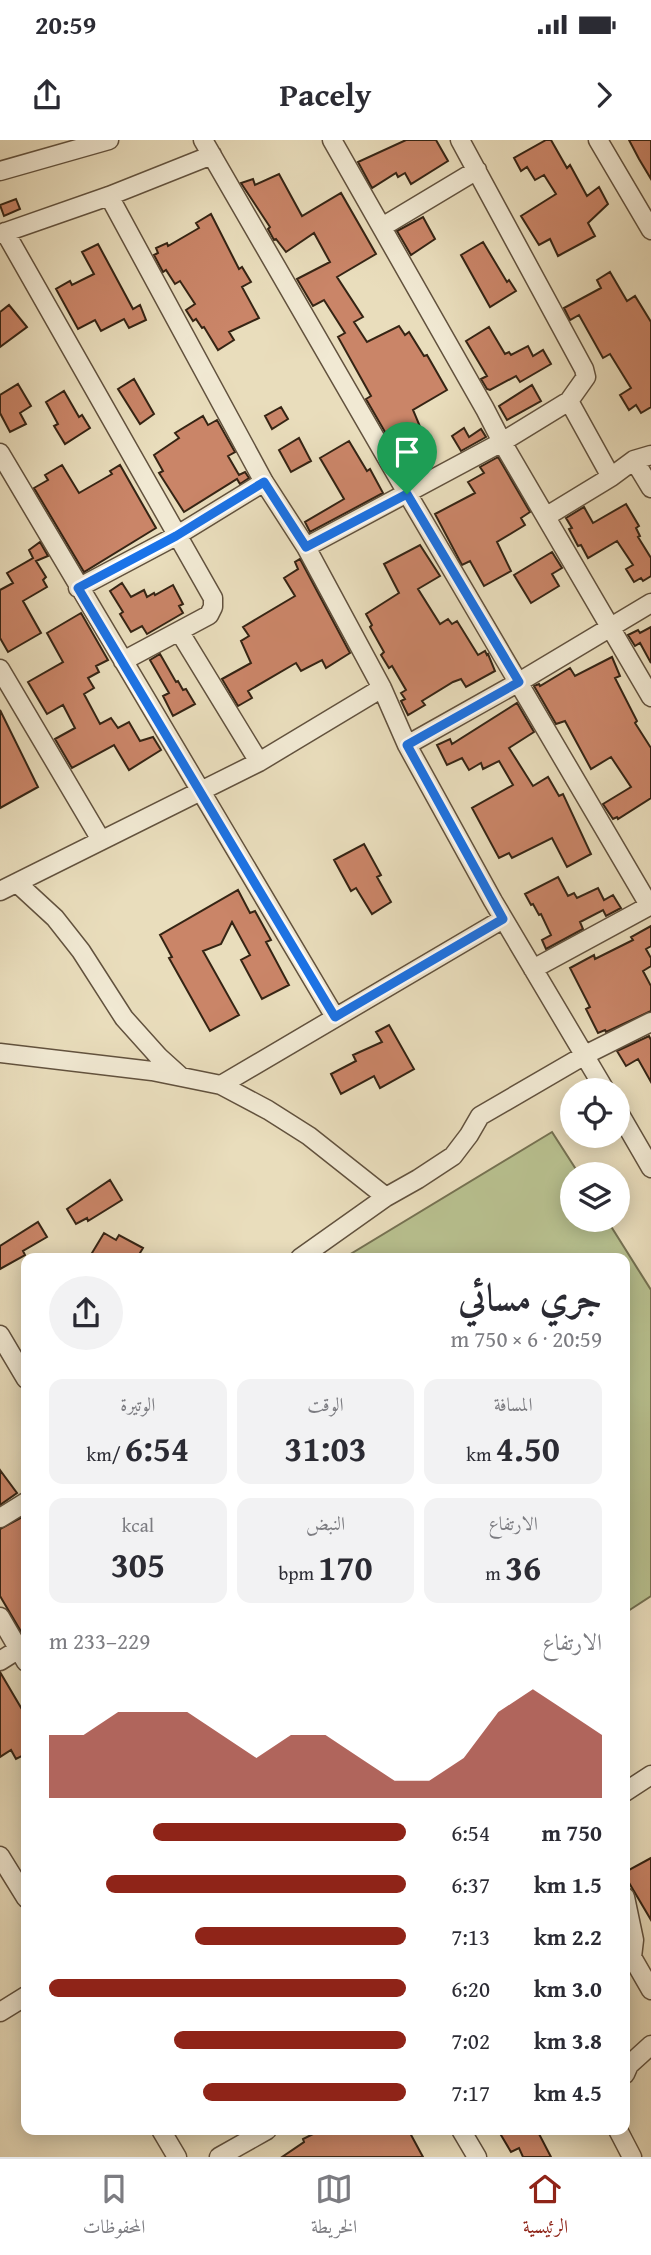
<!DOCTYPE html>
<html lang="ar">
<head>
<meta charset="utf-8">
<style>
	:root { --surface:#fff; --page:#f2f2f3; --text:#2b2b33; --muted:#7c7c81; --line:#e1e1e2; --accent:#8f2418 }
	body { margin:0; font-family:"Gentium Book Plus",Amiri,serif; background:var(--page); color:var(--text); direction:rtl; height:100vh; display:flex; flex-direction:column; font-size:26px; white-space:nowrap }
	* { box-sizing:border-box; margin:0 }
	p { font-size:23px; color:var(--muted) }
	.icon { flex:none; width:38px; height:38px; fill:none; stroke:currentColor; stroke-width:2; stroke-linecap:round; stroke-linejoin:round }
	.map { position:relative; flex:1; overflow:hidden; direction:ltr }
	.sheet { position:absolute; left:21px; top:1113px; width:609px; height:882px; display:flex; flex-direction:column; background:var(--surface); border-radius:14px; box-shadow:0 4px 18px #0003; direction:rtl }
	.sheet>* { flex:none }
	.fabs { position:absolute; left:560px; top:938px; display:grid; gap:14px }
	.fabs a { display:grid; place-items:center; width:70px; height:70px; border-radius:50%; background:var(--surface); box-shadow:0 4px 18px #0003; font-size:35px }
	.pin { position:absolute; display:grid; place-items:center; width:60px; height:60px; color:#fff; margin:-72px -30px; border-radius:50% 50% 50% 0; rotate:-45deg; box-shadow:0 0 7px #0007 }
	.pin .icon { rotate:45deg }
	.round { display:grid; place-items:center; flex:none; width:74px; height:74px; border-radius:37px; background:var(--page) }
	.headline { display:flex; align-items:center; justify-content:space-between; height:119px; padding:0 28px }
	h1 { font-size:38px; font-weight:700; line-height:52px }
	.figures { display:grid; grid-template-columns:repeat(3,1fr); gap:10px; height:119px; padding:7px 28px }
	.figures div { display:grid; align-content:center; border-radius:14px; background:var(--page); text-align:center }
	.figures b { font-size:35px; font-weight:700 }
	.figures small { font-size:19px; font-weight:400 }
	.figures p { font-size:19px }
	.chart { height:196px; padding:14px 28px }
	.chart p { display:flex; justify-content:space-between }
	.chart svg { width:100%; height:126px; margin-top:7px; fill:var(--accent); opacity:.7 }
	ul { padding:0 28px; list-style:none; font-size:23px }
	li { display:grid; grid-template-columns:112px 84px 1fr; align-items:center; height:52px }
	li i { height:18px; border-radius:9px; background:var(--accent) }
	.status { display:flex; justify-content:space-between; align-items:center; height:49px; padding:0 35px; background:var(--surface); direction:ltr }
	.status svg { height:19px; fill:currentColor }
	header { display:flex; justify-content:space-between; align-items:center; height:91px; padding:0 28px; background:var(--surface); font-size:32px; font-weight:700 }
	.tab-bar { display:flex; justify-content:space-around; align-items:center; height:98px; border-top:2px solid var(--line); background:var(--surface); font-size:19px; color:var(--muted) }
	.tab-bar a { display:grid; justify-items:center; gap:4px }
	.tab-bar .selected { color:var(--accent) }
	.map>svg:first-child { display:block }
</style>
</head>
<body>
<div class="status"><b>20:59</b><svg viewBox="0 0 49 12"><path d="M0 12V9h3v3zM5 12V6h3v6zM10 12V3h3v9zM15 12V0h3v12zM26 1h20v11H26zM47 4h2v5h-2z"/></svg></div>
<header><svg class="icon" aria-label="forward" viewBox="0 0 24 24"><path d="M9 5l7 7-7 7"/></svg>Pacely<svg class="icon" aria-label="share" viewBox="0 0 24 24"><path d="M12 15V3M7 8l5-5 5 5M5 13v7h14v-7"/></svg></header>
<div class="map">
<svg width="651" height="2017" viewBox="0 0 651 2017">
	<rect width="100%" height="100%" fill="#e9ddbc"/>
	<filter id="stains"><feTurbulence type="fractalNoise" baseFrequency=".00286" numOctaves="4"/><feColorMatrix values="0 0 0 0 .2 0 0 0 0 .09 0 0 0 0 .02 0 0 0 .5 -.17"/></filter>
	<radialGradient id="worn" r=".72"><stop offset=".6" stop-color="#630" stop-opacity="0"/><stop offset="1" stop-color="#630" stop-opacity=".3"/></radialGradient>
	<path fill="#b8c08f" stroke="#767252" stroke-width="2" d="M552,992L579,1034H572V1080H607L651,1150V1456L625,1473V1118H344Z"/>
	<path fill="#ca8568" stroke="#352414" stroke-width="2" d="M406,0H436L448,21L411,44L405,33L398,37L396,33L372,48L358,22Z
		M546,0H551L567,28L570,25L587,56L599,47L608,64L588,83L595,96L558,116L550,99L539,105L521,76L556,54L544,35L535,40L527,27L521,31L514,18Z
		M629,0H651V39L639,19Z
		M279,34L302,76L341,53L376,114L337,137L363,177L354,182L367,202L399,186L405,195L409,192L424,216L427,215L447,250L413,270L424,296L396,311L366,259L371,256L338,197L345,193L324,160L313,166L297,139L330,122L314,93L286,112L276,99L274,100L268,89L270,87L241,43L253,39L255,45Z
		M16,59L20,69L4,76L0,65Z
		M211,74L239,129L242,127L251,142L242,147L259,178L229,192L234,200L218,210L204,187L202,188L196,179L193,181L186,170L195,164L180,141L175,144L166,130L163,132L154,115L158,113L156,108L167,103L168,106L199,88L196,83Z
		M423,77L435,99L411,115L397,91Z
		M483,102L507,142L509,140L516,151L490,167L461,115Z
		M98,104L133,169L140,165L146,180L129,188L124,179L101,191L95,180L78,189L56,149L70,141L72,145L94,134L82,112Z
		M610,132L627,161L635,156L651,182V267L641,273L636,265L629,270L620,255L631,248L610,214L603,218L579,175L570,180L564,168L601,148L597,140Z
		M9,165L27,187L0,207V172Z
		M489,187L505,214L509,212L511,215L528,206L533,216L543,210L551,224L520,242L516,236L490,250L487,249L481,239L487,236L466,201Z
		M134,239L154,274L140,284L118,249Z
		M18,244L31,266L20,273L26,284L10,292L0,273V255Z
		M532,245L541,261L507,280L499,266Z
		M64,251L79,277L82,275L90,288L65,304L54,286L58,284L46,262Z
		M281,267L288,279L272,289L265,276Z
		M203,276L208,285L217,280L235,312L228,316L239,335L245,332L249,338L240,344L237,339L184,372L159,333L163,331L154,315L179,298L175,293Z
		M464,288L469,297L481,289L486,297L461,311L452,296Z
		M299,298L311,321L291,332L279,310Z
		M349,301L367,331L370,329L383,353L310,392L305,382L344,359L320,318Z
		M498,317L530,372L521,378L525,385L497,402L511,431L484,446L470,421L462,425L435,374L475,353L468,342L484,333L480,327Z
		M62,325L79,353L112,334L110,331L120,325L156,388L84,432L34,348L48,340L45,335Z
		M626,364L639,386L636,388L640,396L638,397L651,418V436L643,441L641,438L634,442L626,429L633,425L617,401L588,418L581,405L578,406L569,389L572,388L566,378L584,367L593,383Z
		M40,402L48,416L36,421L46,437L43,440L47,447L23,461L41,493L8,512L0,498V450L13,443L7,433L33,418L29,410Z
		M420,405L440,436L418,449L440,484L448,479L452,484L457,481L478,515L485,511L487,515L488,514L495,531L466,547L461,539L453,542L422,561L425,565L408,575L401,561L405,559L401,553L406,550L392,526L389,528L381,515L384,512L370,487L372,485L366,474L399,453L384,424Z
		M552,412L562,428L552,434L559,446L531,463L514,435Z
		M300,419L350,513L326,528L322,520L301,531L296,523L248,551L252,558L238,566L222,539L251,523L241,501L249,496L243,487L295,456L284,438L298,429L295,422Z
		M122,443L131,457L144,450L147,457L154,453L155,455L173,445L183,464L179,466L183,473L147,494L142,486L131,492L120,474L123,472L110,451Z
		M81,473L108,520L96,526L99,532L88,538L94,548L84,554L100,584L111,578L118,588L129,582L140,601L153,597L161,610L129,630L114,605L72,628L55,599L75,588L63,565L47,574L28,542L63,522L47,493Z
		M651,487V523L640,503L635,506L628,495L638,490L640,493Z
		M160,514L176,542L178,541L183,550L186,549L195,564L173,576L163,556L169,553L150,520Z
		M612,517L620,536L615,538L637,581L635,583L651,608V658L618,679L617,677L613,679L603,664L631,647L611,617L591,629L565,581L556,584L534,546L539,544L540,546L570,528L575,536Z
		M517,563L534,592L509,608L533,646L548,637L559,656L563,654L591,714L567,727L552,698L512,718L509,713L499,718L472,668L513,645L499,621L483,629L481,623L469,630L462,618L447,625L437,605L450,599L452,604Z
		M0,570L38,647L0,668Z
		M364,704L381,735L377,737L391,762L372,774L356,748L351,751L334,720Z
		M558,737L568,756L574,753L577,758L598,748L604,760L613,755L621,768L606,776L603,770L580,782L583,789L546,809L542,800L551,795L541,774L539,775L533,764L531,765L525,754Z
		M238,750L250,773L255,771L271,800L266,802L289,845L262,859L241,820L250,815L232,782L221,804L203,811L239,875L210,891L169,818L172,817L160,795Z
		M651,786V806L646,809L651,818V826L643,831L651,846V871L606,892L605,890L598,893L586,869L590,867L570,828L594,815L595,819L633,800L631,797Z
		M389,885L414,929L380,948L374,936L341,954L331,934L356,921L353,915L382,902L376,892Z
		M649,896L651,900V942L638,919L626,926L617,911Z
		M110,1040L122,1060L88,1081L87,1078L76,1084L67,1069Z
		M38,1082L47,1097L23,1111L25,1115L0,1129V1106Z
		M104,1093L116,1100L119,1095L143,1108L137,1118H89Z
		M0,1330L17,1353L0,1365Z
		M26,1375V1500L0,1456V1389Z
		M0,1532L23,1571L26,1569V1614L16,1619L11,1610L0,1617Z
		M651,1718V1780L625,1736V1732Z
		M321,1990H405L410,1993L423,2017H282L304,2002L303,1999Z
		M498,1990H537L551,2017H523L519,2008L511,2012Z"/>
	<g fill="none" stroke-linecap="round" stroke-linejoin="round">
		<g stroke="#62523e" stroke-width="21">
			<path id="minor" d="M203,0L407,353L649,765
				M332,0L485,269L502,302L651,557
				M598,0L651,90
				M0,31L109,0
				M109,56L264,342L306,407L382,548L407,605L493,761L605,950
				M382,87L477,30
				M5,92L213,458V467L209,475L123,521
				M0,94L109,56L212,15
				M569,261L611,337
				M0,313L335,877
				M634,320L651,348
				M547,376L611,337L634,320L651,315
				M306,407L502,302L569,261L586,237L584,229L460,0
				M78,448L176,396L264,342
				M179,491L259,622
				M0,529L101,700
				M407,605L519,542L651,463
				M17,743L55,778L81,811L124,878L159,917L180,936
				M0,751L259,622L382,548
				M533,829L651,765
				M0,913L152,931L221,945L268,970L309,996L386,1057
				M221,945L503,779
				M618,971L651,1028
				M300,1118L386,1057L418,1039L453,1016L469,995L480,976L585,915L651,882
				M0,1195L26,1239
				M0,1378L26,1362
				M0,1477L26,1522
				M0,1521L19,1509
				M625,1652L651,1635
				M0,1716L26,1758
				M625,1757L634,1800L632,1817L651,1850
				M0,1872L26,1856
				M625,1934L629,1925L651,1905
				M161,1990L177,2017
				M461,1990L477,2017
				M618,1990L632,2017
				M219,2017L267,1990"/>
		</g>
		<use href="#minor" stroke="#f1e9d3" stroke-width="18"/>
	</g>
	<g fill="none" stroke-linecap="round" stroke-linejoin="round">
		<g stroke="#fff" stroke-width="14">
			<path id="route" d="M264,342L306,407L407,354L519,542L407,605L503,779L335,877L78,448L176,396Z"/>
		</g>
		<use href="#route" stroke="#1a73e8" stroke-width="9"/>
	</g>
	<rect width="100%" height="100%" filter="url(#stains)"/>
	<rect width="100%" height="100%" fill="url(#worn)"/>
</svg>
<div class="fabs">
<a><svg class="icon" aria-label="locate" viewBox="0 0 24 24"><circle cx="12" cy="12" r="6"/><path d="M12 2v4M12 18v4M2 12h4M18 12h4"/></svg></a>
<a><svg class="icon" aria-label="layers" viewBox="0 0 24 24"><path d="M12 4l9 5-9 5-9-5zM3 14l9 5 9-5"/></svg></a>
</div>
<div class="pin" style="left:407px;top:354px;background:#1e9e55"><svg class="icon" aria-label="arrive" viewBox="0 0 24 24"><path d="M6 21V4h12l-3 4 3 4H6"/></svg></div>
<section class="sheet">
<div class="headline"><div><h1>جري مسائي</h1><p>20:59 · 6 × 750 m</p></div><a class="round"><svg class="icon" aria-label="share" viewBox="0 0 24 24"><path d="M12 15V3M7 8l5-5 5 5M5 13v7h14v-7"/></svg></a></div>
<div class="figures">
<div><p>المسافة</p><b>4.50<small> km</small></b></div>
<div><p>الوقت</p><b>31:03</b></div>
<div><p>الوتيرة</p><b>6:54<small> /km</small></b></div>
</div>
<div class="figures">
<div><p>الارتفاع</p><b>36<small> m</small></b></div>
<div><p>النبض</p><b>170<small> bpm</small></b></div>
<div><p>kcal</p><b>305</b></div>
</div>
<div class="chart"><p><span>الارتفاع</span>229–233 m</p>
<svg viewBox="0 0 160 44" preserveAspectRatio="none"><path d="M0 44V22L10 22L20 14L30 14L40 14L50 22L60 30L70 22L80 22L90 30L100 38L110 38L120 30L130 14L140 6L150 14L160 22V44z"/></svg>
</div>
<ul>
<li><b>750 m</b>6:54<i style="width:71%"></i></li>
<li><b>1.5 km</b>6:37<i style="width:84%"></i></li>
<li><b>2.2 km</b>7:13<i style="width:59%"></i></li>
<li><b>3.0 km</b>6:20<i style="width:100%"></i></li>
<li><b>3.8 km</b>7:02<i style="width:65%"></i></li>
<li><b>4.5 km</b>7:17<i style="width:57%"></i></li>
</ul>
</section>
</div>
<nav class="tab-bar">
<a class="selected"><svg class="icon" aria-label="home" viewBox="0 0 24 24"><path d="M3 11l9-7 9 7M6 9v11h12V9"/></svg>الرئيسية</a>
<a><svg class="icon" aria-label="map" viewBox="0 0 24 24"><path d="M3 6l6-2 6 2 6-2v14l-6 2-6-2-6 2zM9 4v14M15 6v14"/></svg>الخريطة</a>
<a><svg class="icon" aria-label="saved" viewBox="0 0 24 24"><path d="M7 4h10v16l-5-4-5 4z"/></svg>المحفوظات</a>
</nav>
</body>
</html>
